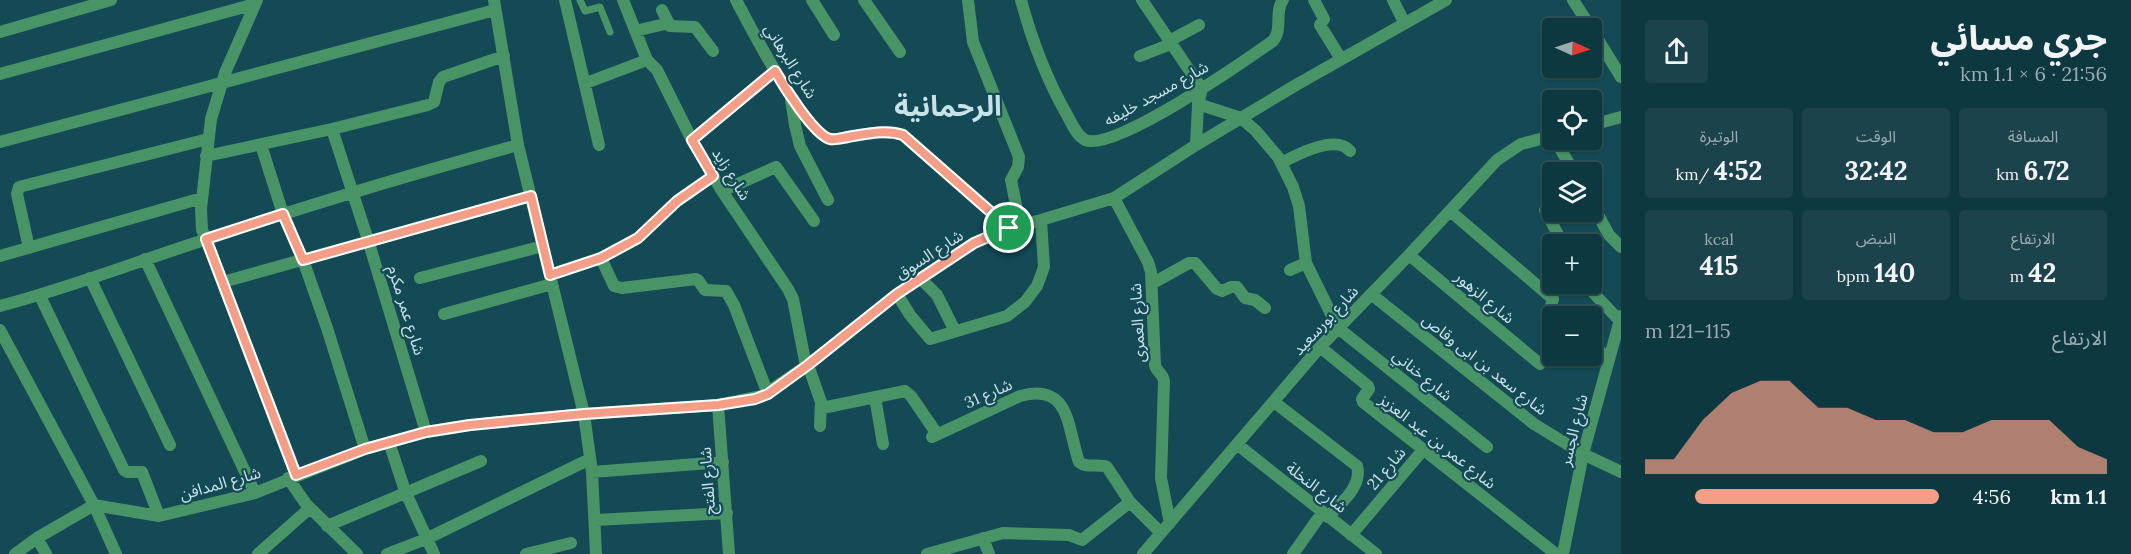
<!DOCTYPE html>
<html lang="ar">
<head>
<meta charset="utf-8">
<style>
	:root { --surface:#0e3840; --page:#1c434b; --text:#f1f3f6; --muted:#9bacb1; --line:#2e5259; --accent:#f49e88 }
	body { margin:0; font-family:Lora,"Noto Sans Arabic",serif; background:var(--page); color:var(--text); direction:rtl; height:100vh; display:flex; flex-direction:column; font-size:22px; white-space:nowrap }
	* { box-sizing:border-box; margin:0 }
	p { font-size:20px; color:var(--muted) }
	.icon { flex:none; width:33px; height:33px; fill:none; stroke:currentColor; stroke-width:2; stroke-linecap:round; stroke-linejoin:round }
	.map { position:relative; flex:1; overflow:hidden; direction:ltr }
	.drawer { display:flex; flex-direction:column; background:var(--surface); width:510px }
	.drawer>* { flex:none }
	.needle { width:39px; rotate:93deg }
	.tools { position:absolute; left:1542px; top:18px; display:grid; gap:12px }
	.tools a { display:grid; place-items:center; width:60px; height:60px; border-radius:6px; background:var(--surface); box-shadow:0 2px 4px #0004,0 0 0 2px var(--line); font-size:30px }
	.pin { position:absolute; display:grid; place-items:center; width:51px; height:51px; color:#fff; margin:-26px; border:3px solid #fff; border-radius:50%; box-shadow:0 2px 6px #0007 }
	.round { display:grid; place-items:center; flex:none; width:63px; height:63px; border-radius:6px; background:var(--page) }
	.overview { display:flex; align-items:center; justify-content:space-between; height:102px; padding:0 24px }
	h1 { font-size:33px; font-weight:800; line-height:45px }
	.stats { display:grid; grid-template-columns:repeat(3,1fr); gap:9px; height:102px; padding:6px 24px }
	.stats div { display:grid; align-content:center; border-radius:6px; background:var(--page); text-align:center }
	.stats b { font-size:26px; font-weight:800 }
	.stats small { font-size:16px; font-weight:400 }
	.stats p { font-size:16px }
	.chart { height:168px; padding:12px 24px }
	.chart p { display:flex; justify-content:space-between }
	.chart svg { width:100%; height:108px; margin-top:6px; fill:var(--accent); opacity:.7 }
	ul { padding:0 24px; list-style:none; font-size:20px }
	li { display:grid; grid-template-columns:96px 72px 1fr; align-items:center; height:45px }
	li i { height:15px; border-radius:8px; background:var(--accent) }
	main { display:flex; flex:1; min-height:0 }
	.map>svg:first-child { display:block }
</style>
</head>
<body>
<main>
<section class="drawer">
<div class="overview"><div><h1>جري مسائي</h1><p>21:56 · 6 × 1.1 km</p></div><a class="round"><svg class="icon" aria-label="share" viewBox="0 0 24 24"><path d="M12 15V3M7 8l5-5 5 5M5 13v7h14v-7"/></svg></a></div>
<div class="stats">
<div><p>المسافة</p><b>6.72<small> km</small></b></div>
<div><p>الوقت</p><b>32:42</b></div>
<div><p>الوتيرة</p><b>4:52<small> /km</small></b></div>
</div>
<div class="stats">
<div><p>الارتفاع</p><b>42<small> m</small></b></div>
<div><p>النبض</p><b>140<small> bpm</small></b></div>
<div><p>kcal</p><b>415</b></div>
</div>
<div class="chart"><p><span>الارتفاع</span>115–121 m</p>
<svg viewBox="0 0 160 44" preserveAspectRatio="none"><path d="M0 44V38L10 38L20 22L30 11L40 6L50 6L60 17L70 17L80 22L90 22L100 27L110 27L120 22L130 22L140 22L150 33L160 38V44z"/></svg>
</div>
<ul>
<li><b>1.1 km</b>4:56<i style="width:83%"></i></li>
</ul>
</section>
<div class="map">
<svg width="1621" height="554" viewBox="0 0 1621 554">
	<rect width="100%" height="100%" fill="#134a55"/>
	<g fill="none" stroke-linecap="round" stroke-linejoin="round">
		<path stroke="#499467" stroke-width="7" d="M580,0L585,11L600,7L610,32"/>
		<path stroke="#499467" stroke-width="12" d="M257,0L225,73L211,119L201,209L202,230L206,239L296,475
			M494,0L518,145L584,414L592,472L596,554
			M565,0L599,145
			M623,0L647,60L657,70L692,140L722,191L788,289L793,299L806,366
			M736,0C749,25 806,134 830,139C836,140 843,138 849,137C865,134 886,129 903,135L1009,228
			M812,0L834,35
			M864,0L900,52
			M968,0L973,42L1019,157L1018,167L1011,180L1020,225
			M1021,0C1032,41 1046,78 1067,115C1072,124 1076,135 1085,140C1113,153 1246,60 1273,41C1283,29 1274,12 1283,0
			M1142,0L1202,89L1198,104L1196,145
			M1314,0L1324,19L1320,25L1341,59
			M1393,0L1404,22
			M662,10L670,26L695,27L713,51
			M635,31L669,23
			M0,32L111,0
			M1169,41L1199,25
			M1140,56L1171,44
			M0,74L255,4
			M586,83L647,60
			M791,100L795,125L800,146L828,200
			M1198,104L1241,118L1256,131L1278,157L1293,187L1299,206L1306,263L1338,328L1487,447
			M1592,125L1621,117
			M332,129L368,240L426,432
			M692,140L775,71
			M1555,140L1574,172
			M0,142L495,10
			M261,145L283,214L303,260L327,328L365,449
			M206,156L332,129L428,105L434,102L439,82L443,77L504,56
			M1281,163C1296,155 1336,134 1350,151
			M722,191L776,167L814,221
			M1114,198L1148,262L1151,272L1155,365C1156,372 1163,373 1164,381L1161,478L1170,523
			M1592,204L1609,235L1621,247
			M1545,210L1563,244
			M1450,211L1553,299L1549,312L1554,316
			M29,248L17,194L19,187L208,139
			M1409,255L1540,364
			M0,256L202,198
			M601,258L614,286L622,288L696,279L698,280L705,290L726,291L734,305L768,394
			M145,259L255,493
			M1290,270L1306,263
			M550,275L601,258L638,238L677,201L713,176
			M90,278L170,445
			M420,278L543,246
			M921,279L937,295L955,331
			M223,282L531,196
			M1153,283L1189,263H1195L1217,289L1222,291L1231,287H1237L1245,298L1255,300L1265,308
			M1585,284L1619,320
			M897,294L910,315L930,339L1007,316L1025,302L1037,286L1044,267L1041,220
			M1371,294L1534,424L1583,454L1621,472
			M40,296L124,470L127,472H142L159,516
			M0,306C69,288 136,262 204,240C308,205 412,174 518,145
			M444,314L552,284
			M0,330L94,505L116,554
			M1592,345L1609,359
			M1320,347L1368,386L1369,389L1362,399L1363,402L1556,554
			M808,365L821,402L820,426
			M875,397L883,444
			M1274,402L1357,466C1363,486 1340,504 1328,517
			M718,405L729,554
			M822,408L905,391L911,396L937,434
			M932,437L1020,396C1071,382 1067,428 1079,462C1087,469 1098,463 1107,467L1130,502L1161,533
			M389,442L405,491L434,554
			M1238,445L1376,554
			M592,472L723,462
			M288,478L306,504L357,554
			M596,520L727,513
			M327,526L481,461
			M1351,535L1423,450
			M37,538L46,554
			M983,538L989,554
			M15,554L37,538L94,505L159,516L255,493L365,449L426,432L470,425L584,414L718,405L762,396L808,365L897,294L974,243L1009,228L1041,220L1114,198L1196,145L1296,85L1446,0
			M258,554L310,508
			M387,554L426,539L590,459
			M526,554L571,543
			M927,554L1003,533L1069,535L1082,540L1130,502
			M1143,554L1320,347L1409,255L1497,160L1521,144L1552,136
			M1293,554L1322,513"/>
		<path stroke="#499467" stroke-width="12" d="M1573,0L1591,28
			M1592,30L1621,77
			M1563,554L1583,454L1621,316"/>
	</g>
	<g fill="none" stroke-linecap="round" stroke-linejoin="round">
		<g stroke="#fff" stroke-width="12">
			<path id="route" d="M775,71C783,85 814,135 830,139C835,140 842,138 848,137C865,134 886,129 903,135L1009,228L974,243L897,294L808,365L768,394L755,399L718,405L584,414L470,425L426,432L365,449L296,475L206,239L283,214L303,260L531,196L550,275L601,258L638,238L677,201L713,176L692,140Z"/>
		</g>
		<use href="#route" stroke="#f49e88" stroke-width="8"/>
	</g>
	<g text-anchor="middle" stroke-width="4.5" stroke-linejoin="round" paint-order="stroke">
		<g font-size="16" fill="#c8e2e9" stroke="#134a55">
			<text transform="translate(791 61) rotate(58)" y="6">شارع البرهاني</text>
			<text transform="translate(1156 93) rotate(-29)" y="6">شارع مسجد خليفه</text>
			<text transform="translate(732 174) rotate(58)" y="6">شارع زايد</text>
			<text transform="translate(929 254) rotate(-33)" y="6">شارع السوق</text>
			<text transform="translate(1485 297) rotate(40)" y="6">شارع الزهور</text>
			<text transform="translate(407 310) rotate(73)" y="6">شارع عمر مكرم</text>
			<text transform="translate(1325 320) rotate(-47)" y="6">شارع بورسعيد</text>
			<text transform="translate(1137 323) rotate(-93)" y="6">شارع العمرى</text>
			<text transform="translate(1485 364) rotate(38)" y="6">شارع سعد بن ابى وقاص</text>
			<text transform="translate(1423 375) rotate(39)" y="6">شارع خناني</text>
			<text transform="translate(988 393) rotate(-24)" y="6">شارع 31</text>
			<text transform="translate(1573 430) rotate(-76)" y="6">شارع الجسر</text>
			<text transform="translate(1438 441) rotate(38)" y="6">شارع عمر بن عبد العزيز</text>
			<text transform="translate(1386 468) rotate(-50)" y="6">شارع 21</text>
			<text transform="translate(707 481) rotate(-94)" y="6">شارع الفتح</text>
			<text transform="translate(220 483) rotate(-16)" y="6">شارع المدافن</text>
			<text transform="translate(1317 487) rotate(38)" y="6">شارع النخلة</text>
		</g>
		<g font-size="28" font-weight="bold" fill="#c8e2e9" stroke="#134a55">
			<text x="948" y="116">الرحمانية</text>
		</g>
	</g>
</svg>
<div class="tools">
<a><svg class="needle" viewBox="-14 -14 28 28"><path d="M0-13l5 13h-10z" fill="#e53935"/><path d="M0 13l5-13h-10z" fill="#9bacb1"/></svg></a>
<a><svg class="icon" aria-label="locate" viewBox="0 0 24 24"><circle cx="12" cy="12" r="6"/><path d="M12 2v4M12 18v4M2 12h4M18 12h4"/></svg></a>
<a><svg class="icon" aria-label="layers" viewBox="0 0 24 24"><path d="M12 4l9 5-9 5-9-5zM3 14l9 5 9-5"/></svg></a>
<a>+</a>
<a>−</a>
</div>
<div class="pin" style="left:1009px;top:228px;background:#1e9e55"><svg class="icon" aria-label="arrive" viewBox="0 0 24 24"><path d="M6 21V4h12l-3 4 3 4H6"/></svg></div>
</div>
</main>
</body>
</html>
